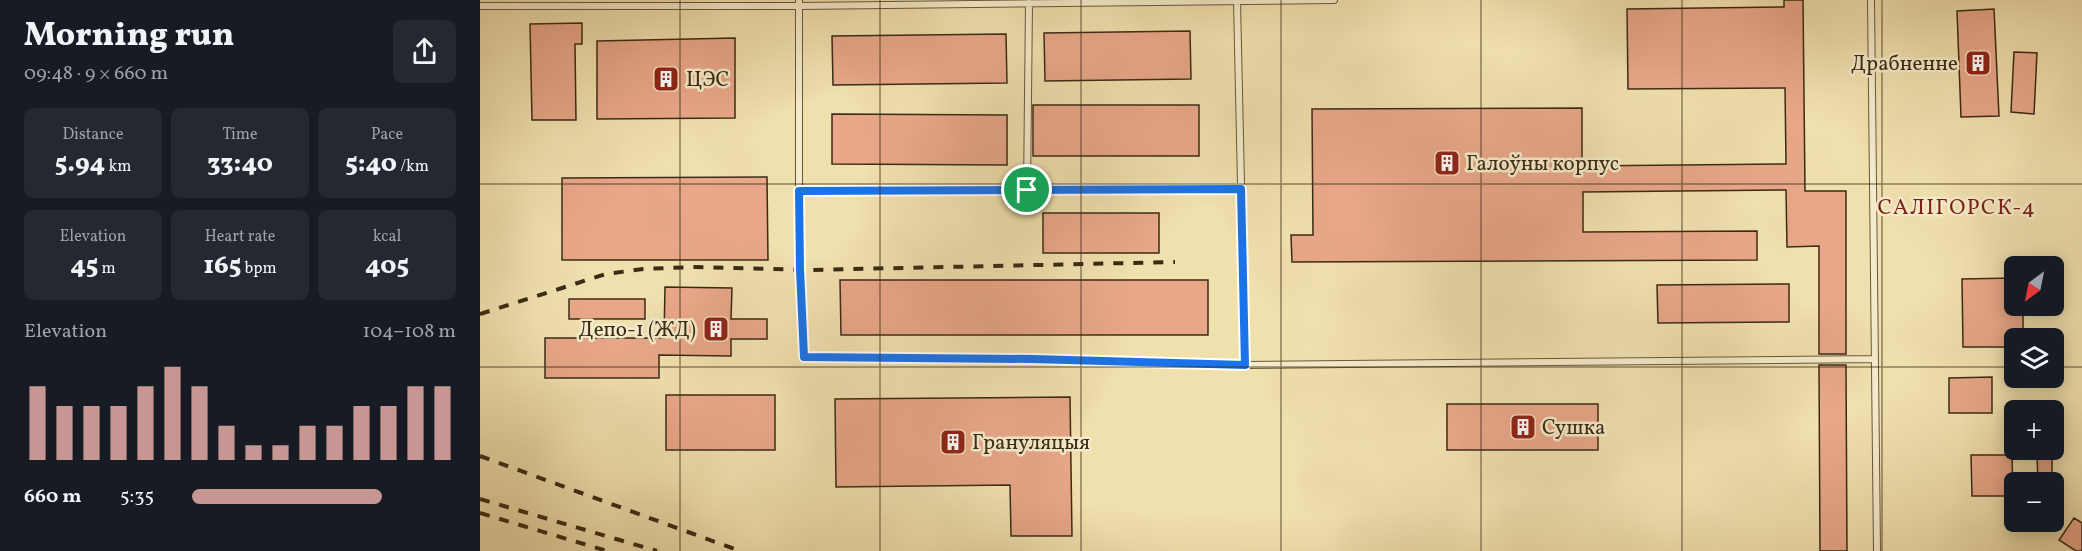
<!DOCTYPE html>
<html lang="en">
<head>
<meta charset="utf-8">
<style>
	:root { --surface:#171b24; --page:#242831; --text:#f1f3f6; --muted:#9ea1a6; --accent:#c59692 }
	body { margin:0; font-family:Vollkorn,serif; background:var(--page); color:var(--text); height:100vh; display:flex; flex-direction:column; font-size:22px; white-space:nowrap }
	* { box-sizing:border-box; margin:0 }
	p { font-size:20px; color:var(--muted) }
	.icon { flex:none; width:33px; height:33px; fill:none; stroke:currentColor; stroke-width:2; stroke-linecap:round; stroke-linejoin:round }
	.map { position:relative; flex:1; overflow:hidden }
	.drawer { display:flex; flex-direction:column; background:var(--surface); width:480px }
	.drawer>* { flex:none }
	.needle { width:39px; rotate:212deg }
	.tools { position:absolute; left:1524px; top:256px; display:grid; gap:12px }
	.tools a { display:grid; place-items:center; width:60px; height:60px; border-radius:9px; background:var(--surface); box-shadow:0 3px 15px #0003; font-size:30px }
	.pin { position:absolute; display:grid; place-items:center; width:51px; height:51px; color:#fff; margin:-26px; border:3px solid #fff; border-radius:50%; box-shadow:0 2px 6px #0007 }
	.round { display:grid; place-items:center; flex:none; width:63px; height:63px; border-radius:9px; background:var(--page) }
	.head { display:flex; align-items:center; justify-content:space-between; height:102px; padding:0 24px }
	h1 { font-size:33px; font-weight:800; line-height:45px }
	.metrics { display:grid; grid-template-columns:repeat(3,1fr); gap:9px; height:102px; padding:6px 24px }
	.metrics div { display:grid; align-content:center; border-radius:9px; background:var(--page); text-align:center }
	.metrics b { font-size:26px; font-weight:800 }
	.metrics small { font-size:16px; font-weight:400 }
	.metrics p { font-size:16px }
	.chart { height:168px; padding:12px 24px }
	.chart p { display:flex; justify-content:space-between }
	.chart svg { width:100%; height:108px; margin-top:6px; stroke:var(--accent); stroke-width:6 }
	ul { padding:0 24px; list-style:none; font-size:20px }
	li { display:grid; grid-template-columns:96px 72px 1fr; align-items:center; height:45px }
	li i { height:15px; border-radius:8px; background:var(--accent) }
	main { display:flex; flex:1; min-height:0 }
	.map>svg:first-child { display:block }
</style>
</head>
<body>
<main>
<section class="drawer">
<div class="head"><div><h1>Morning run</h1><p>09:48 · 9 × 660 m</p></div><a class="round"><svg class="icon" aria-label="share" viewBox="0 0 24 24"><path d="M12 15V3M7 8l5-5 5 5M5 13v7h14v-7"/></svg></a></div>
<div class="metrics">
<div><p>Distance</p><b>5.94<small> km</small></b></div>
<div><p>Time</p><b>33:40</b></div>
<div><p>Pace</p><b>5:40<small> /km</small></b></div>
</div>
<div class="metrics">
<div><p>Elevation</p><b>45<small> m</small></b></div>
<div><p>Heart rate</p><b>165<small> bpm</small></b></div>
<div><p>kcal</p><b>405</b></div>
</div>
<div class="chart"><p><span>Elevation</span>104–108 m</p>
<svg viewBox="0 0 160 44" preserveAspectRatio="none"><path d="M5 44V14M15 44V22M25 44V22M35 44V22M45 44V14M55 44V6M65 44V14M75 44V30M85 44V38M95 44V38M105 44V30M115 44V30M125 44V22M135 44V22M145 44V14M155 44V14"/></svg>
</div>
<ul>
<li><b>660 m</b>5:35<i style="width:72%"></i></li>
</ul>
</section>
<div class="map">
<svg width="1602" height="551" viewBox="0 0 1602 551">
	<rect width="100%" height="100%" fill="#f0e0ae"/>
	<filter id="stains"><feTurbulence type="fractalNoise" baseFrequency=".00333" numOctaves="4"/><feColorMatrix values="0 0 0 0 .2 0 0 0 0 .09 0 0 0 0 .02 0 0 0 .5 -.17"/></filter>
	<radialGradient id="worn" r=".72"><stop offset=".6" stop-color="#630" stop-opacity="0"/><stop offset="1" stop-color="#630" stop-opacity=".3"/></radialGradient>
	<path fill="#e8a789" stroke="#3a2b15" stroke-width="1.5" d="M1304,0H1323L1325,191H1366V354H1339V246L1307,247L1306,190L1103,192V232L1277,231V260L812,262L811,235H833L832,109L1102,108V166L1306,164L1305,88L1148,89L1147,9L1304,7Z
		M1514,9L1519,116L1481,117L1477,11Z
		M102,23V44H95L96,120H52L50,24Z
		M710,31L711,79L565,81L564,33Z
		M526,34L527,83L353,85L352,36Z
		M255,38V118L117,119V41Z
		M1534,52L1557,53L1554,114L1531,112Z
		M553,105H719V156H553Z
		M352,114L527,115V165L352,164Z
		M287,177L288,260H82V178Z
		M563,213H679V253H563Z
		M1534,278V306H1543V339H1534V347H1483L1482,279Z
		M360,280H728V335H361Z
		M1309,284V322L1178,323L1177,285Z
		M185,287L252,288L251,319H287V339H251V356L179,355V378H65V338H184Z
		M89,299H165V319H89Z
		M1339,365H1366L1367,551H1340Z
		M1512,377V413H1469V378Z
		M186,395H295V450H186Z
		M590,397L592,536H531L530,485L356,487L355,399Z
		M967,404H1118V450H967Z
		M1491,455H1532L1533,496H1492Z
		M1557,455H1572V483H1558Z
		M1594,518L1602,523V551H1596L1579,540Z"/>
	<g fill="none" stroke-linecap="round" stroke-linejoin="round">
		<g stroke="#68583b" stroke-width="8">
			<path id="service" d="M757,0V1L765,365L552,359L324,357L319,269V6L854,0
				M1391,0L1397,551
				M0,6H319V0
				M547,190L549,3
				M319,191L761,189
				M765,365L1395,359"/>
		</g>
		<use href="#service" stroke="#f5ebca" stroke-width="6"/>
		<path stroke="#3a2b15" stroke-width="4" stroke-dasharray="10 10" stroke-linecap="butt" d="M0,314L126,274L163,269L215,267L329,270L695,262
			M0,456L260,551
			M0,499L177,551
			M0,513L127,551"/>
	</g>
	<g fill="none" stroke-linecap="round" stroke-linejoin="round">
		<g stroke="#fff" stroke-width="12">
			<path id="route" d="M761,189L765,365L552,359L324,357L320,269L319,191Z"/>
		</g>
		<use href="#route" stroke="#1a73e8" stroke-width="8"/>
	</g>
	<path fill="none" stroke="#3a2b15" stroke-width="1.5" stroke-opacity="0.55" d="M200,0V551M400,0V551M601,0V551M801,0V551M1001,0V551M1202,0V551M1402,0V551M0,184H1602M0,367H1534M1574,367H1602"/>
	<defs>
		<g id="building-square" transform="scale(1.35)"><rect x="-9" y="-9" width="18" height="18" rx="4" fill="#8f2418" stroke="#f5ebca"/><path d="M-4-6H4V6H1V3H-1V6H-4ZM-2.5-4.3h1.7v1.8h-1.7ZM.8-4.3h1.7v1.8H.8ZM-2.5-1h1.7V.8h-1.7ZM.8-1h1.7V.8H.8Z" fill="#fff"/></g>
	</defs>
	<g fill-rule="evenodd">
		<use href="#building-square" x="1498" y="63"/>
		<use href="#building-square" x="186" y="79"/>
		<use href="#building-square" x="967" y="163"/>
		<use href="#building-square" x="236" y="329"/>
		<use href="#building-square" x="1043" y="427"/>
		<use href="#building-square" x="473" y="442"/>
	</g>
	<g text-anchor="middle" stroke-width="5" stroke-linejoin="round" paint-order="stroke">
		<g font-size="21" fill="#3a2b15" stroke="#f5ebca" text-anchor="start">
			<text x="1478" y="70" text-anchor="end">Драбненне</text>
			<text x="206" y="86">ЦЭС</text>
			<text x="986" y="170">Галоўны корпус</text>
			<text x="216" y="336" text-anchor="end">Депо-1 (ЖД)</text>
			<text x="1062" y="434">Сушка</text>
			<text x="492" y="449">Грануляцыя</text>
		</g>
		<g font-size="22" letter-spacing="1.5" fill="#7a1f14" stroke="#f5ebca">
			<text x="1477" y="214">САЛІГОРСК-4</text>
		</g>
	</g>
	<rect width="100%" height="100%" filter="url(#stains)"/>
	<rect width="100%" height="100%" fill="url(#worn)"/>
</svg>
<div class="tools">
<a><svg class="needle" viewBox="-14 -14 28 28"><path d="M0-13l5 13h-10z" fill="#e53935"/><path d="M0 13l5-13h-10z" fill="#9ea1a6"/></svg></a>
<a><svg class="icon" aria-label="layers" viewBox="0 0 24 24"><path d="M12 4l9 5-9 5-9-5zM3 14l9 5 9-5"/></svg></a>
<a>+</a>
<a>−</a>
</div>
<div class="pin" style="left:547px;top:190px;background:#1e9e55"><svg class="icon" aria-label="arrive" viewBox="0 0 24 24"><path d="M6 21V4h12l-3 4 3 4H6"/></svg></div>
</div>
</main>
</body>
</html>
